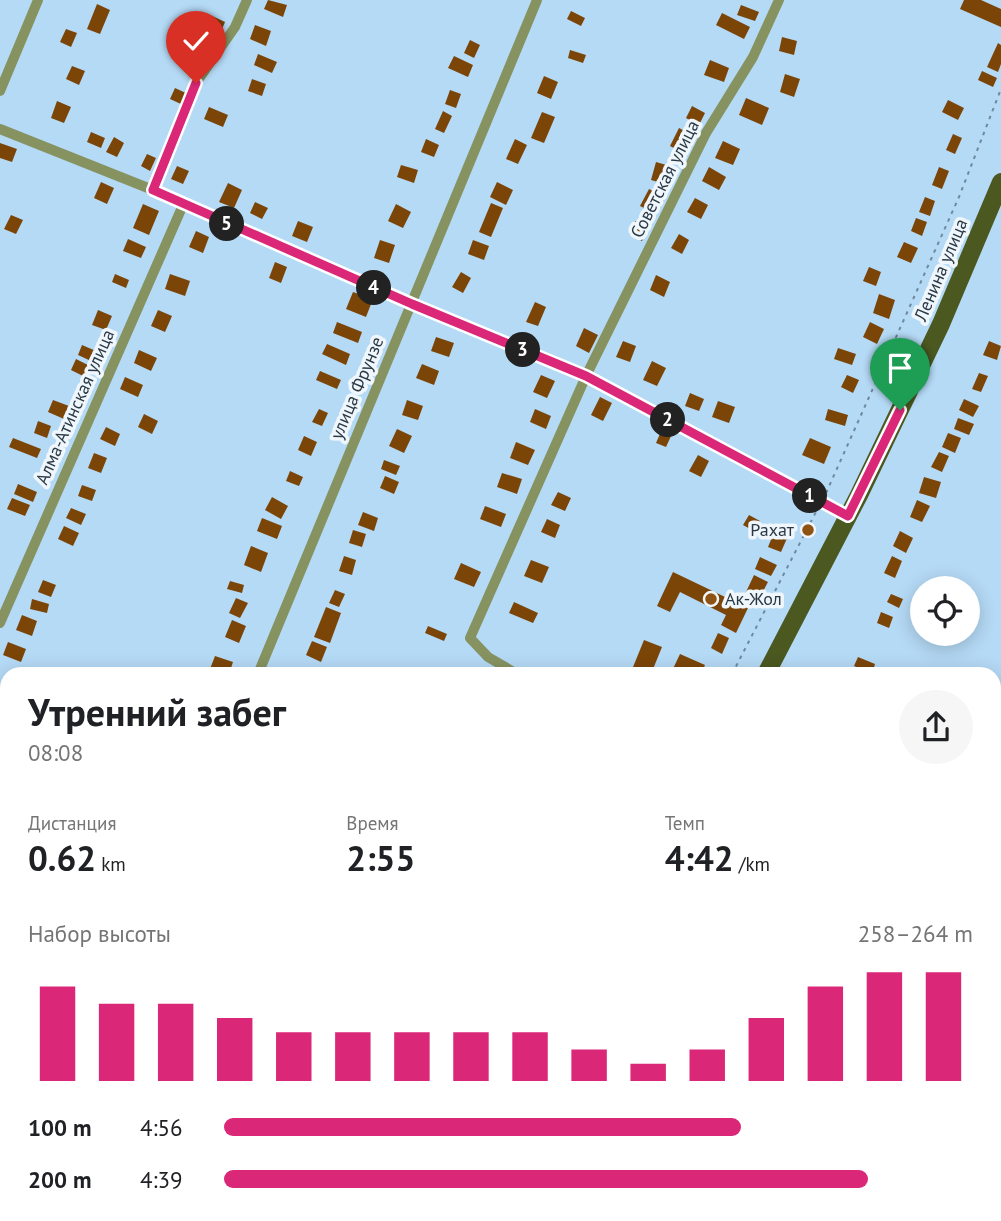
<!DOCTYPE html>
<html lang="ru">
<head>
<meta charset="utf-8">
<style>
	:root { --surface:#fff; --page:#f6f6f6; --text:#202124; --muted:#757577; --accent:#db2777 }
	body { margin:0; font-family:"PT Sans",sans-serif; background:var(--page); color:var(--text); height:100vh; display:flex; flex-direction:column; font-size:26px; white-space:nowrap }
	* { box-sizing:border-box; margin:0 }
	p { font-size:23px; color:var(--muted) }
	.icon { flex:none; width:38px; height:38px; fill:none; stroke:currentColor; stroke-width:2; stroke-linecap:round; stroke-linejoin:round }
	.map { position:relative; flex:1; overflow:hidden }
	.drawer { position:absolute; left:0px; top:667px; width:1001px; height:555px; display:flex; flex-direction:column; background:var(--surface); border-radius:21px 21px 0 0; box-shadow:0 4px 18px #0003 }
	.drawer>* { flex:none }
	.fabs { position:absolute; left:910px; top:576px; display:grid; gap:14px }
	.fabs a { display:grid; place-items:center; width:70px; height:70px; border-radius:50%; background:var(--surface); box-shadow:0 4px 18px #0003; font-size:35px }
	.pin { position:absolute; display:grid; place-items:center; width:60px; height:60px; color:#fff; margin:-72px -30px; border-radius:50% 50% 50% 0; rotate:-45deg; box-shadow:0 0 7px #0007 }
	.pin .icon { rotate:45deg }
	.km { position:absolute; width:35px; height:35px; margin:-18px; border-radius:50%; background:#222; color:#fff; font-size:19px; line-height:35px; text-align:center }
	.round { display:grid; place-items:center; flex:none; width:74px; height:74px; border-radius:37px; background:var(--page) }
	.head { display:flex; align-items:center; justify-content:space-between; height:119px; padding:0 28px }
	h1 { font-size:38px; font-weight:700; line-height:52px }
	.figures { display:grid; grid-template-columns:repeat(3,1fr); gap:10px; height:119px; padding:7px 28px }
	.figures div { display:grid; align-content:center }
	.figures b { font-size:35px; font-weight:700 }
	.figures small { font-size:19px; font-weight:400 }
	.figures p { font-size:19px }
	.chart { height:196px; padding:14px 28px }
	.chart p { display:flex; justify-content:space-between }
	.chart svg { width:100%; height:126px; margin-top:7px; stroke:var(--accent); stroke-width:6 }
	ul { padding:0 28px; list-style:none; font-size:23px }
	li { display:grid; grid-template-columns:112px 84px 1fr; align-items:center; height:52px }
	li i { height:18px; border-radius:9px; background:var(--accent) }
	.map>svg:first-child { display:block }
</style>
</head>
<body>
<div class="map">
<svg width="1001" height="1221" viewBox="0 0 1001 1221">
	<rect width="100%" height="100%" fill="#b5daf6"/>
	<path fill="#7c4508" d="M268,0L287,5L283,17L264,9Z
		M964,0H981L1001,9V27L960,9Z
		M97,4L110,10L100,34L87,29Z
		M741,5L759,12L755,21L737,15Z
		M571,11L585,18L581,26L567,19Z
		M722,13L750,27L744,39L716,25Z
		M208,14L225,22L219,36L201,28Z
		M255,25L271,31L266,46L250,39Z
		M66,29L77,33L71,47L60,42Z
		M782,37L797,41L794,55L779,51Z
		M470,40L480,45L474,58L464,53Z
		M199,41L212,46L207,58L193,53Z
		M998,43L1001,45V64L998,72L987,67Z
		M570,50L586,55L583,63L568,58Z
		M258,54L277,62L272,73L254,65Z
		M454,56L473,65L468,77L448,68Z
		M710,60L729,68L724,82L704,75Z
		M72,66L85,71L79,85L66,79Z
		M982,71L997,78L993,87L978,80Z
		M785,74L800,79L794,97L780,92Z
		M544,76L558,82L551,99L537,93Z
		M252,79L266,84L262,96L248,91Z
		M175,88L188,94L183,105L170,99Z
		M450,90L461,94L456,108L445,104Z
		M746,98L769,108L762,125L739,115Z
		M948,100L964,108L958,120L942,112Z
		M57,101L71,107L64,123L51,118Z
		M692,106L705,113L699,125L686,118Z
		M209,107L228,115L223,127L204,119Z
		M443,111L452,116L444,133L435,129Z
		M542,112L555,117L544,143L531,138Z
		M679,128L693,135L684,153L670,146Z
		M91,132L105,138L101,148L87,142Z
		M953,134L962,138L955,154L946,150Z
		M114,137L124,143L117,157L106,152Z
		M426,139L439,145L434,157L421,152Z
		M515,139L527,145L518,164L506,159Z
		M723,141L740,149L733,165L715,158Z
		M0,143L17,149L12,162L0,158Z
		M147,154L156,158L150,171L141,166Z
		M656,162L670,166L665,184L651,180Z
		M401,165L418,170L414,183L397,177Z
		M177,166L189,171L183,184L171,179Z
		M709,167L726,177L719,190L702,181Z
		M939,167L949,171L942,189L932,185Z
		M101,182L114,188L107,204L94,198Z
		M497,182L513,190L506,205L490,197Z
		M228,183L242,190L234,208L219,202Z
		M649,189L665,197L657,214L640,206Z
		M925,197L935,201L930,216L919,212Z
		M695,198L708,205L701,219L687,212Z
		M255,202L268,208L262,219L250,213Z
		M491,203L503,208L491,237L479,232Z
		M143,204L159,211L149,235L133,228Z
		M396,204L411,212L403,228L388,221Z
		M11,215L23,220L16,234L4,229Z
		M916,218L927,222L922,236L911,231Z
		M298,221L313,227L307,242L292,236Z
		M635,221L649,227L642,241L629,234Z
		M196,231L209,237L203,253L189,247Z
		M679,234L689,240L682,254L671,248Z
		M128,239L146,247L141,258L123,251Z
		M380,240L395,245L389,263L374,258Z
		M473,240L489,246L484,260L468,254Z
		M904,242L918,248L911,263L897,257Z
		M275,262L287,267L281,283L269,278Z
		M869,267L881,272L876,286L863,281Z
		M461,272L471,278L463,293L452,287Z
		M115,274L129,280L126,288L112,282Z
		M170,274L190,281L185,296L165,289Z
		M656,275L670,282L664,297L650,290Z
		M353,292L373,299L366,317L346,309Z
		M879,294L895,300L889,319L873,313Z
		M535,302L546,307L538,326L526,322Z
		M98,310L112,316L106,330L92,325Z
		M158,310L172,316L165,332L151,326Z
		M337,322L362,332L358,343L333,333Z
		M870,322L884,329L877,344L863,337Z
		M584,328L598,335L589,353L576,346Z
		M436,337L454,343L449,357L431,351Z
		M623,341L636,346L630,362L616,357Z
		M989,341L1001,346L997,360L983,355Z
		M327,344L350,354L346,365L322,354Z
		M82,345L96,351L91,361L78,355Z
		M838,348L856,354L852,365L834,359Z
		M139,350L157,358L151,371L134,363Z
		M76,359L90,366L85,377L71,370Z
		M652,361L666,368L657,386L643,380Z
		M422,364L439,371L434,385L416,378Z
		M320,371L341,380L337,389L316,380Z
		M979,373L988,376L981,392L972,389Z
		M541,375L555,381L547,398L533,392Z
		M847,375L859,380L853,393L841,387Z
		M125,377L143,385L138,397L120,389Z
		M690,393L704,399L699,411L685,406Z
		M600,397L612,403L603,421L591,415Z
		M964,399L979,406L973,417L959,410Z
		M53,400L69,406L64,419L48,412Z
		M407,400L423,406L418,420L402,415Z
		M718,401L735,407L729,423L712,417Z
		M319,409L328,413L322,426L312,422Z
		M535,409L551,416L546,429L530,422Z
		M828,409L848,415L845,426L825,420Z
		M144,414L158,421L152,434L138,427Z
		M958,418L974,424L969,435L954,429Z
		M38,421L51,426L47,438L34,433Z
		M106,427L120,434L115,446L100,439Z
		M397,429L412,436L404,453L389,446Z
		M662,429L672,434L666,447L656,443Z
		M948,433L961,438L955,453L942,447Z
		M304,436L317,442L311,456L298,450Z
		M13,438L41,449L37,458L9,447Z
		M810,438L831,447L824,464L802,455Z
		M516,442L535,450L528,465L510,458Z
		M939,452L949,456L942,472L931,467Z
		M94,453L107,458L101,473L88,468Z
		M698,455L709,461L701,477L689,471Z
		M384,460L400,466L396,475L381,469Z
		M290,471L303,477L299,486L286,481Z
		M502,473L522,479L517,494L497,487Z
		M385,476L399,482L394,494L380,488Z
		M924,477L941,482L936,498L919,493Z
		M18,484L37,492L33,502L14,494Z
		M82,485L96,490L92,501L78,496Z
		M558,492L571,498L565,511L551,505Z
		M272,497L288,506L281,519L265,510Z
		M12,498L30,505L25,516L7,509Z
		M917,500L930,506L922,522L910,517Z
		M485,506L506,514L501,527L480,519Z
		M71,508L86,514L81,525L66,518Z
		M363,512L378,518L374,531L358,525Z
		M749,515L760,521L754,531L743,525Z
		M262,518L282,526L277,539L257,531Z
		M547,519L560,525L555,538L541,532Z
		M64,526L79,533L73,546L58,539Z
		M353,530L366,534L362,547L349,543Z
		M775,530L788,536L781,552L768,547Z
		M900,531L913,538L906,553L893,546Z
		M251,546L268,553L261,572L244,565Z
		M344,556L356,560L352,575L339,571Z
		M892,556L902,561L895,578L884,573Z
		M760,557L777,565L771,576L755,569Z
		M531,560L549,567L542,583L524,576Z
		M461,563L481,572L474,587L454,579Z
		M673,572L748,608L736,633L721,625L726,615L680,592L670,612L657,606Z
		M754,575L768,582L759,599L746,592Z
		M43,580L56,585L51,597L38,592Z
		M230,581L244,585L242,593L227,589Z
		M335,590L345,594L339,607L329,603Z
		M891,594L903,599L899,608L887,602Z
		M236,598L248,603L240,618L229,613Z
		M32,599L49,604L47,613L30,609Z
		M514,602L538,613L533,623L509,613Z
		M326,607L341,613L330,643L314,637Z
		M881,612L893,617L889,628L877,623Z
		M22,615L37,621L32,636L16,630Z
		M232,620L246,626L239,643L225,637Z
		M428,626L447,634L444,641L425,633Z
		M718,633L729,638L722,654L711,648Z
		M644,640L662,647L651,674H634L631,672Z
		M312,641L327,647L321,662L306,655Z
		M8,642L26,649L21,662L3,655Z
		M680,654L705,665L701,674L671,673Z
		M215,656L233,662L229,674L210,669Z
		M858,657L875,664L872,674L854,666Z
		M994,705L1001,709L998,742L994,740Z
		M171,1214H195V1221H171Z
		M554,1214H574L571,1221H551Z"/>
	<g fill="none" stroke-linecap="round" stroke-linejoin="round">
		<path stroke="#708a9d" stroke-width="2" stroke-dasharray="3.5 5" stroke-linecap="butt" d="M826,493L959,197L1001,89
			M732,674L817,510
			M396,1221L400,1214"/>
		<path stroke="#869361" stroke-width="5" d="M449,1214L450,1221
			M516,1221L519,1214"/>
		<path stroke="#869361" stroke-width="10" d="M0,91L38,0
			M0,129L153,190L412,304L586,376L848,516
			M153,190L196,83L235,27L247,0
			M0,623L183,205
			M258,674L537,0
			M517,674L488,657L470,638L586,376L706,133L753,57L779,0
			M0,925L7,928
			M994,961L1001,947
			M994,1096L1001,1102
			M28,1221L31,1214
			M832,1221L837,1214"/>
		<path stroke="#4b5820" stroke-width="18" d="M766,674L859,495L941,324L1001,182
			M429,1221L433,1214"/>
	</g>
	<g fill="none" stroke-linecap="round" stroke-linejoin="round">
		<g stroke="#fff" stroke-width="14">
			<path id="route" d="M196,83L153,190L412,304L586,376L848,516L900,410"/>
		</g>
		<use href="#route" stroke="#db2777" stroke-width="9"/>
	</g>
	<g fill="#8e5212" stroke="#eff6fc" stroke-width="2.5">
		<circle cx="808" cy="530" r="7"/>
		<circle cx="711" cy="599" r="7"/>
	</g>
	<g text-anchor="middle" stroke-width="7" stroke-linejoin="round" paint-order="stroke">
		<g font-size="18" fill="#2a3944" stroke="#eff6fc">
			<text transform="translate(665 179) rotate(-63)" y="6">Советская улица</text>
			<text transform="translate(941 270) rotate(-67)" y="6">Ленина улица</text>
			<text transform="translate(357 388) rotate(-67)" y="6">улица Фрунзе</text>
			<text transform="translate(75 407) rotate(-66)" y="6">Алма-Атинская улица</text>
		</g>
		<g font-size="18" fill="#2a3944" stroke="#eff6fc" text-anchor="end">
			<text x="794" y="536">Рахат</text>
			<text x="725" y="605" text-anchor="start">Ак-Жол</text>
		</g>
	</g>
</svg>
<div class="fabs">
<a><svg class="icon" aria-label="locate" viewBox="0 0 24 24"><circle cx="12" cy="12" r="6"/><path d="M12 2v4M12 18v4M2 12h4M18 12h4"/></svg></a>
</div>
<div class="pin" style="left:900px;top:410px;background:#1e9e55"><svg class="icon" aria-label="arrive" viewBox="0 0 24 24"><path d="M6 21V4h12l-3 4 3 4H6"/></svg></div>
<div class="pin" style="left:196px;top:83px;background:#d93025"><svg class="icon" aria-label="check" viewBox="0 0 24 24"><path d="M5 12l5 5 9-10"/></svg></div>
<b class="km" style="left:810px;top:496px">1</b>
<b class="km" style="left:668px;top:420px">2</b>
<b class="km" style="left:523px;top:350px">3</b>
<b class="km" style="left:374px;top:288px">4</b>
<b class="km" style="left:227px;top:224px">5</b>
<section class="drawer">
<div class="head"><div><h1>Утренний забег</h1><p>08:08</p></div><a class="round"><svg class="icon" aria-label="share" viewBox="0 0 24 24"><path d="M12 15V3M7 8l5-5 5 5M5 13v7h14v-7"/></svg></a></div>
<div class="figures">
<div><p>Дистанция</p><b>0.62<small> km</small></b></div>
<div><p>Время</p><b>2:55</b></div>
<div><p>Темп</p><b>4:42<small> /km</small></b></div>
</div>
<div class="chart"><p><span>Набор высоты</span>258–264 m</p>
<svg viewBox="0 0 160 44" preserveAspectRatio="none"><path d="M5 44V11M15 44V17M25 44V17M35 44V22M45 44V27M55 44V27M65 44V27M75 44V27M85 44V27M95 44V33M105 44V38M115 44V33M125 44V22M135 44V11M145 44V6M155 44V6"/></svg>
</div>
<ul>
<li><b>100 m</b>4:56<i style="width:69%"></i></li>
<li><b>200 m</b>4:39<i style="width:86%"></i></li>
</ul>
</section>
</div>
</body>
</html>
